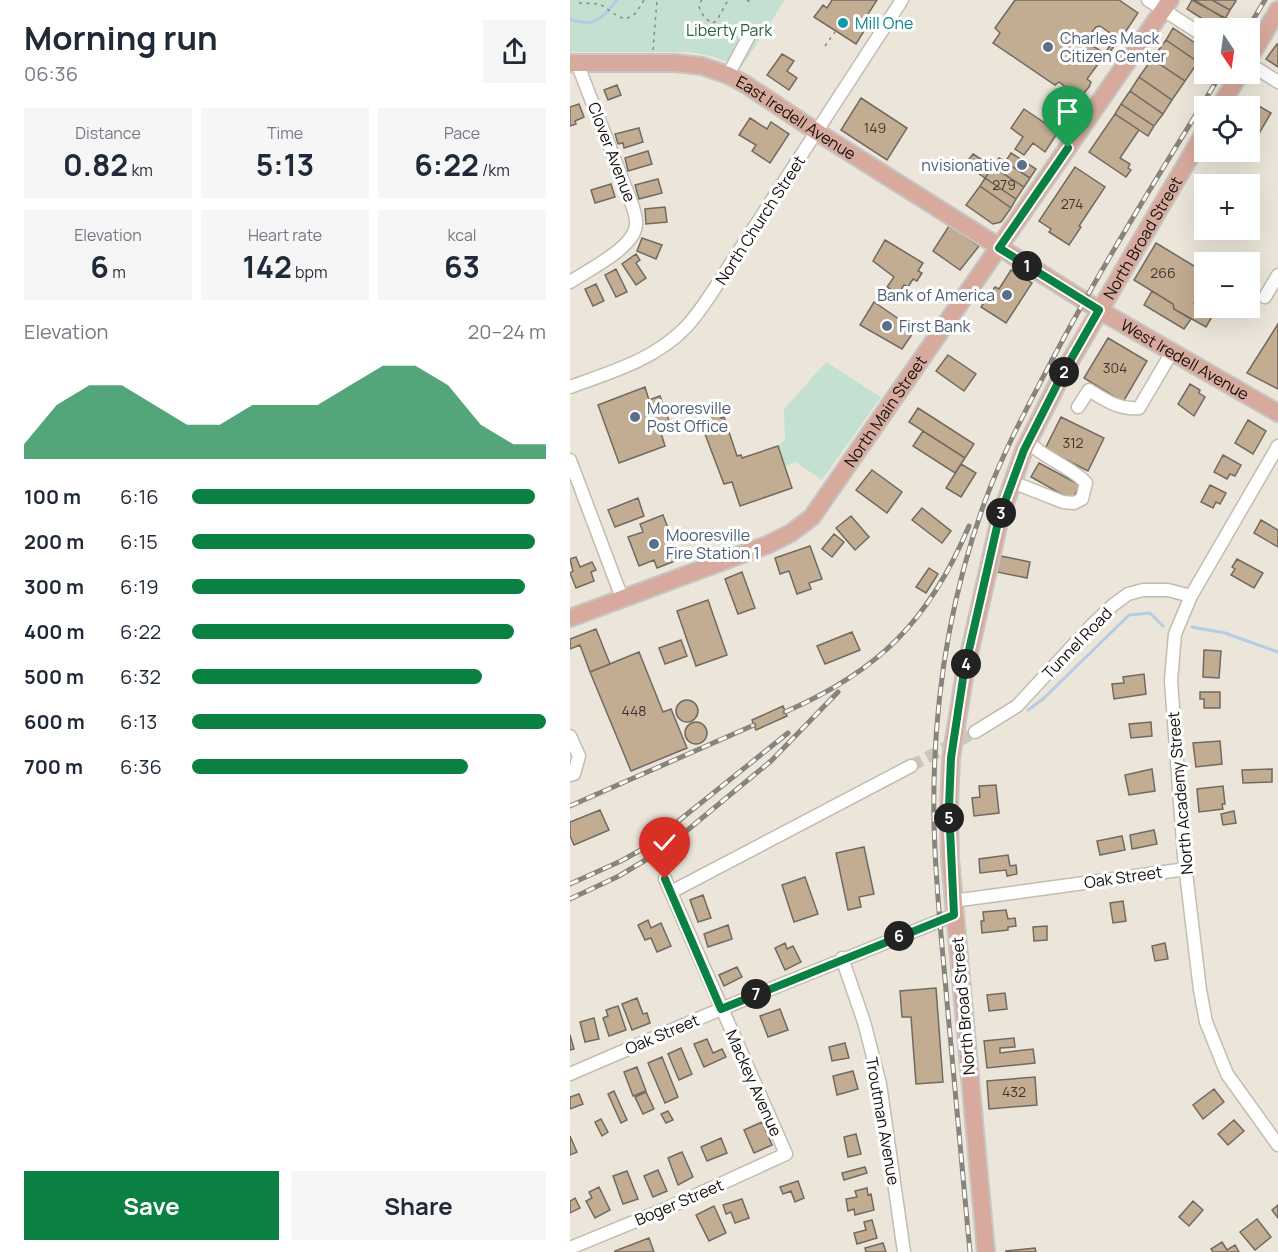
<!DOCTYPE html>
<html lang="en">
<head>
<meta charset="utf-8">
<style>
	:root { --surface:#fff; --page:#f6f6f7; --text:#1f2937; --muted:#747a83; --accent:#0b8043 }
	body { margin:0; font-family:Manrope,sans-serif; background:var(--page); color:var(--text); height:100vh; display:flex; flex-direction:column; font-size:22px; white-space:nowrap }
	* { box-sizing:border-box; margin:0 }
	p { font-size:20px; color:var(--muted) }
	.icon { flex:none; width:33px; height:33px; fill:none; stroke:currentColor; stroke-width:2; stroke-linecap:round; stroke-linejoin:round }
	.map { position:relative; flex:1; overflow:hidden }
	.drawer { display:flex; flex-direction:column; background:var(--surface); width:570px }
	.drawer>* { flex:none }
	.needle { width:39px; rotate:167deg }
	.fabs { position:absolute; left:624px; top:18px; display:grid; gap:12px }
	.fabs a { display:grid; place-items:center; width:66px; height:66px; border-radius:0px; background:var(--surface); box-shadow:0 6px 24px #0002; font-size:30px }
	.pin { position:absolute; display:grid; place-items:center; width:51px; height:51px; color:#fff; margin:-62px -26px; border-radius:50% 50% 50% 0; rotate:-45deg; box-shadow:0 0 6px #0007 }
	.pin .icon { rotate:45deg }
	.km { position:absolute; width:30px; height:30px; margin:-15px; border-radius:50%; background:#222; color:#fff; font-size:16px; line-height:30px; text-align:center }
	.round { display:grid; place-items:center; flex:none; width:63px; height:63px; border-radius:0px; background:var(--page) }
	.headline { display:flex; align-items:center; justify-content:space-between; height:102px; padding:0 24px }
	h1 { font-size:33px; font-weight:700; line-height:45px }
	.stats { display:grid; grid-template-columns:repeat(3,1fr); gap:9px; height:102px; padding:6px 24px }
	.stats div { display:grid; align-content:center; border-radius:0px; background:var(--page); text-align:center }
	.stats b { font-size:30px; font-weight:700 }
	.stats small { font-size:16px; font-weight:400 }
	.stats p { font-size:16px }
	.chart { height:168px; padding:12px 24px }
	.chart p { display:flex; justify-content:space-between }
	.chart svg { width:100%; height:108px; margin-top:6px; fill:var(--accent); opacity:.7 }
	.button { display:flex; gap:12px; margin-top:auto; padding:12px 24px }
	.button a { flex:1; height:69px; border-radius:0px; background:var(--accent); color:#fff; font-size:24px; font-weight:700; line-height:69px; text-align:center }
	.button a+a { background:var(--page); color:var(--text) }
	ul { padding:0 24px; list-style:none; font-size:20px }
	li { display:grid; grid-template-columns:96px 72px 1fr; align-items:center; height:45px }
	li i { height:15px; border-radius:8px; background:var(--accent) }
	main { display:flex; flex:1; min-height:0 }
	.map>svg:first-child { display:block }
</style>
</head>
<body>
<main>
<section class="drawer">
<div class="headline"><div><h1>Morning run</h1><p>06:36</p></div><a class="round"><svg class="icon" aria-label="share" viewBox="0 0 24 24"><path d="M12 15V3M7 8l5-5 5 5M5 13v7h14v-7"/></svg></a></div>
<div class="stats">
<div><p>Distance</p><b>0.82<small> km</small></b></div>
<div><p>Time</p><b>5:13</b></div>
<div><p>Pace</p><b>6:22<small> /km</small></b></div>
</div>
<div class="stats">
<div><p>Elevation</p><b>6<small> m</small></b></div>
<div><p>Heart rate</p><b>142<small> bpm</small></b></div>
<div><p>kcal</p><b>63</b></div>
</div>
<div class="chart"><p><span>Elevation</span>20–24 m</p>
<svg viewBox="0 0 160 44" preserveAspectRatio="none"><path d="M0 44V38L10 22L20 14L30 14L40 22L50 30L60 30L70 22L80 22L90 22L100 14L110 6L120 6L130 14L140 30L150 38L160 38V44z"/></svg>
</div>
<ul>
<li><b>100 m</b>6:16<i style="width:97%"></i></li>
<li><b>200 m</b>6:15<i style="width:97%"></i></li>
<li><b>300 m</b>6:19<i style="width:94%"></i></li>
<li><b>400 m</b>6:22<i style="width:91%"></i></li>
<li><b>500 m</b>6:32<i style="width:82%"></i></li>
<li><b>600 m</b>6:13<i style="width:100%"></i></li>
<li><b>700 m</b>6:36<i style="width:78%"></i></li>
</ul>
<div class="button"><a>Save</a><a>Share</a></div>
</section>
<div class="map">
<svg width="708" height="1252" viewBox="0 0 708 1252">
	<rect width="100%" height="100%" fill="#ece6da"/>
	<path fill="#c4e0d0" d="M0,0H215L171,68L145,57L119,52H0Z
		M256,362L311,397L252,480L226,462L215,466L208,446L215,440L214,409Z"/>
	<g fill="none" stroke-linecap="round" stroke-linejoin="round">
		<path stroke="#b4cce5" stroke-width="3" d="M0,19C26,28 31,19 47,0
			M622,627L655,633L708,652
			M458,710L473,699L559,615L580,613L593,626"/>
	</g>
	<path fill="#c2ac92" stroke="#716a61" stroke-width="1.5" d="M262,0H307L289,28L294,31L286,44L244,17L253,5L257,8Z
		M445,0H549L568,13L550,40L530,26L526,27L517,39L518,43L539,56L534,63L531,60L517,79L521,82L519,87L510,98L489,82L485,85L423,43L430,33L425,28Z
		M622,0L657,19L651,28H647L617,9Z
		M624,0H642L660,10L655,19Z
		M642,0H664L666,1L660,10Z
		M603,28L634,49L628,62L596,40Z
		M545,38L548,40L538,55L535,53Z
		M596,40L628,62L615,81L582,59Z
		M707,44H708V67L696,59Z
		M212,54L224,61L217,71L227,78L219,90L197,75Z
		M582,59L615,81L602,100L569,77Z
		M569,77L602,100L593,114L560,91Z
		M47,85L51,95L38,100L34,90Z
		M560,91L593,114L584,126L551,104Z
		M291,98L337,128L317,160L271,130Z
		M9,104L14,117L5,121L6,124L0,126V107Z
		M551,104L584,126L578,136L545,114Z
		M687,105L701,113L687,137L680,132V117Z
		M454,109L488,132L475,152L463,143L454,155L445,149L453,137L441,128Z
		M545,114L569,130L550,158L560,164L558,168L561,170L556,177L519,152Z
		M180,118L197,129L201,122L219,134L200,163L182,151L186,145L169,135Z
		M69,128L73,142L54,148L53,143L48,144L45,134Z
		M78,151L82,164L58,171L55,158Z
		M441,153L466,169L460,178L435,162Z
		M403,154L423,167L415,178L395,164Z
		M429,158L460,178L454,187L423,167Z
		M423,167L454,187L446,199L415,178Z
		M505,167L535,187L509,226L511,227L499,245L479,232L481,229L469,221Z
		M415,178L446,199L441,208L410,186Z
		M88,179L92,193L69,199L65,185Z
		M41,184L45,197L25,203L21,190Z
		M410,186L441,208L431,222L423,224L396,205Z
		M95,207L97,222L76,224L75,209Z
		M379,226L409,246L390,270L363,251Z
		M72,238L92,245L86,259L67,251Z
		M315,240L353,263L348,271L352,273L347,281L343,279L338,287L334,285L328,294L317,287L324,277L303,261Z
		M586,243L634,272V285L624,303L643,315L636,327L604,309L603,304L564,280Z
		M66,254L70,260L66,263L76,278L66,285L52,264Z
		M46,269L57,292L46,297L35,275Z
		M441,270L462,283L436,323L411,307L425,287L429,289Z
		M26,284L34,301L23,306L15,289Z
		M582,291L603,304L604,309L621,319L614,329L574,305Z
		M304,302L345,330L332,349L290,325Z
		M708,324V389L677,373Z
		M538,338L577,361L553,402L514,378Z
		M378,355L406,374L394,391L366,371Z
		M620,384L630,390L629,393L635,397L624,416L608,404Z
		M75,387L79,400L90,396L102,429L91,433L95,446L49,463L28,405Z
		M348,408L404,444L395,458L339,422Z
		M150,414L151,418L154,417L167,456L171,455L172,458L208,446L222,488L170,506L162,482L154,484L130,421Z
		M491,417L534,438L518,471L475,449Z
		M678,420L696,431L683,454L665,443Z
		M353,431L395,458L385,473L343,446Z
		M653,455L671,465L665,476L660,474L657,479L644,472Z
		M469,463L510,485L502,500L461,477Z
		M391,464L406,473L391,497L376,488Z
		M302,470L332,492L317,513L286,490Z
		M640,485L656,493L650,504L646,502L643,508L631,502Z
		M68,498L74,516L45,527L38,510Z
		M352,508L381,531L372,543L342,520Z
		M93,515L110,559L87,568L84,560L69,566L58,537L73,532L70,524Z
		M281,516L299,537L285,550L266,528Z
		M691,520L708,530V547L684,533Z
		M264,534L274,542L262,557L252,549Z
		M240,546L252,579L239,583L241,589L227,594L219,571L210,574L205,558Z
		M431,556L460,562L457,578L427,572Z
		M6,557L10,567L22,562L26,570L21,572L24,581L6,588L0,573L3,571L0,559Z
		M667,559L693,573L684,588L661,575L665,569L662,567Z
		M359,568L368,574L356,593L346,587Z
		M172,572L185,608L168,614L155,579Z
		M138,600L157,655L126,666L107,611Z
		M26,629L40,664L20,672L10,645L0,649V639Z
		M282,632L290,650L255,664L247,646Z
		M111,640L117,656L95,664L89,648Z
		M634,650L651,651L649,678L633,677Z
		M69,652L93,712L101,709L117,748L61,771L20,672Z
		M574,674L576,694L544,699L542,684L554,683L553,677Z
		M630,692H650V708H634V699H630Z
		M106 711a11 11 0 1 1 22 0a11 11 0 1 1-22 0Z
		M213,706L217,716L186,730L182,720Z
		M115 733a11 11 0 1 1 22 0a11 11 0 1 1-22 0Z
		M581,722L582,736L561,738L559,724Z
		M650,741L652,764L626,767L623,743Z
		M582,769L585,791L559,795L555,775Z
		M702,769V782L673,783L672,770Z
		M426,785L429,813L404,816L402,798L410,797L409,786Z
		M653,786L655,804H652L653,809L629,812L627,789Z
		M30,810L39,830L4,845L0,836V822Z
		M664,811L666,823L653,825L651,814Z
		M584,830L587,844L562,849L560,835Z
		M552,836L555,850L530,855L527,841Z
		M294,847L304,894L289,897L291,907L278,910L266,853Z
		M438,855L440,866L446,865L447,874L437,876L436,870L410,873L409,859Z
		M235,877L248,914L224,922L212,885Z
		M133,895L141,918L128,922L120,900Z
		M553,901L556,921L543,923L540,903Z
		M436,910L438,919L445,918L446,926L438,927V930L412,933L411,921H414L413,912Z
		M78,920L81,928L91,923L101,946L87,952L81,938L75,940L68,925Z
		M158,925L162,939L138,947L134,934Z
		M477,926V940L464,941L463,927Z
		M215,943L217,949L223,946L231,962L215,970L205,948Z
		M595,943L598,959L585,961L582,946Z
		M167,967L172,977L154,986L149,975Z
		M366,988L373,1082L346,1084L341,1017H332L330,991Z
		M435,993L437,1009L419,1011L417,995Z
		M67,998L73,1014L77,1013L80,1023L62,1030L52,1004Z
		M48,1006L56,1030L39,1036L33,1018L38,1016L36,1010Z
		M210,1009L218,1030L198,1037L190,1016Z
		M24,1018L29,1039L15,1042L10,1022Z
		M0,1035L4,1049L0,1050Z
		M444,1038L445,1047L430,1048V1053L463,1049L465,1063L417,1068L414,1041Z
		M137,1039L143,1053L152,1049L156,1057L134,1067L124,1044Z
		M275,1043L279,1058L262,1061L259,1047Z
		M111,1048L122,1074L109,1080L98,1054Z
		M92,1057L108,1097L95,1103L78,1063Z
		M67,1067L76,1091L63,1096L54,1072Z
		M283,1071L288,1089L267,1095L263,1076Z
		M465,1077L467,1105L419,1109L417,1081Z
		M644,1089L654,1102L633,1119L623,1105Z
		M44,1091L57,1120L51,1123L38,1094Z
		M76,1092L84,1109L73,1114L65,1097Z
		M9,1094L13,1104L0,1109V1097Z
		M98,1111L103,1120L96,1123L91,1114Z
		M31,1119L38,1132L32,1136L25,1122Z
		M664,1120L674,1131L658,1145L648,1134Z
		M192,1122L202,1145L184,1153L174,1130Z
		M286,1134L291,1154L278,1157L274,1137Z
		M0,1136L7,1152L0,1155Z
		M151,1138L157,1153L137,1161L131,1147Z
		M112,1152L123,1177L108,1185L98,1158Z
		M295,1167L297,1173L274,1180L272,1173Z
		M88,1170L97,1191L83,1197L74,1176Z
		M57,1171L68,1199L53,1204L43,1176Z
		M228,1181L234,1198L225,1202L221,1191L213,1194L210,1187Z
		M29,1187L40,1210L25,1218L16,1201L22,1198L19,1192Z
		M297,1188L298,1195L301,1194L304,1210L285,1215L284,1209L278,1211L276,1199L287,1197L285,1191Z
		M5,1198L10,1208L0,1213V1201Z
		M172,1199L179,1218L165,1223L161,1212L156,1214L153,1205Z
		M623,1201L633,1210L619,1226L609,1217Z
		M708,1205V1218L702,1210Z
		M144,1206L156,1233L139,1241L126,1215Z
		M687,1219L701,1237L685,1250L670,1232Z
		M302,1220L307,1238L287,1244L284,1233L296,1230L294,1222Z
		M79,1238L84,1252H45V1251Z
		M652,1242L657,1250L665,1245L669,1252H643L641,1249Z
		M313,1243L316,1252H296L295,1248Z
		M465,1248L466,1252H436V1251Z"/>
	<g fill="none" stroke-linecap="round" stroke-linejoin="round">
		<path stroke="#cbc6bb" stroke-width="12" stroke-dasharray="12 6" stroke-linecap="butt" d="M341,766L405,732"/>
		<g stroke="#c3bcb1" stroke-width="15">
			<path id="minor" d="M578,0L634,36
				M680,64L708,82
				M158,75L180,34
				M0,282C18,270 64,248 66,225C67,220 64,212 63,207L7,63
				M695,297L708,275
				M0,387C41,372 84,360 115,328C126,317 134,304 143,291L332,0
				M508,407L519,390C535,400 549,410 569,408L602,352
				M708,446L621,596L605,634L601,681L614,856L630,990L636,1022L657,1074L708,1145
				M0,460L52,598
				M442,482L493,502L504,503L512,499L516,483C502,467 475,459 458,442
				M405,732L447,706L522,625L543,605L558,594L573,590H598L621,596
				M0,736L9,756L4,774L0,775
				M101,892L341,766
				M383,901L616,869
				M272,958L294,1022L310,1084L334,1252
				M0,1074L151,1009L384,915
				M0,1248L100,1207L216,1154L95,879"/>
		</g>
		<g stroke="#c6c6c5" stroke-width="20">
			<g id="major">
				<path d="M680,57L708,10"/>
				<path id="s1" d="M0,63H105L132,66L158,75L175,84L247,132L529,310L708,413"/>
				<path d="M650,106L670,74"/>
				<path id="s2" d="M0,618L197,545L221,533L242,517L600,0"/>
				<path id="s3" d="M416,1252L380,859L379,807L381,758L395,672L430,518L454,450L492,375L634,133"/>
			</g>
		</g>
		<path stroke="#8c877f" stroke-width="1.5" stroke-dasharray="3 4.5" stroke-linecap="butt" d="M132,0L129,4C129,11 136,21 143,23L147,20L158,0
			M177,0L182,3
			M9,3L30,4L49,17L56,19L66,13L74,0
			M255,46L265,32
			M83,50L87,0"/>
		<use href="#minor" stroke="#fff" stroke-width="12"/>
		<use href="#major" stroke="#d8aa9d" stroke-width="16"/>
		<g stroke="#88847c" stroke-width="5">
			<path id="rail" d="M678,28L695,0
				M215,712C309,671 359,621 399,526
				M0,806L184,725
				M0,884L51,861L76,847L218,733
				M0,899L49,876L97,847L201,761L268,692
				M400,1252C392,1169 385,1086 377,1002C372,942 365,882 364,821C362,713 378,603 415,501C433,452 458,406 482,360C534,262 593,168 651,74"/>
		</g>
		<use href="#rail" stroke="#fff" stroke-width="3" stroke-dasharray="9" stroke-linecap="butt"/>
	</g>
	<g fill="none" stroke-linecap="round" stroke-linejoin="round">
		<g stroke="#fff" stroke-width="12">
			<path id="route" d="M95,879L151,1009L384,915L379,807L381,758L394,672L429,518L454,450L492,375L529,310L429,248L498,148"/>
		</g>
		<use href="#route" stroke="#0b8043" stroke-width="8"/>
	</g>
	<circle fill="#0f9aa8" stroke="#fff" stroke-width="2" cx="273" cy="23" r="6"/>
	<g fill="#5c6f8a" stroke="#fff" stroke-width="2">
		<circle cx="478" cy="47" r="6"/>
		<circle cx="452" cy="165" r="6"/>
		<circle cx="437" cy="295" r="6"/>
		<circle cx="317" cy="326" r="6"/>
		<circle cx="65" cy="417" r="6"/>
		<circle cx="84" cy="544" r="6"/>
	</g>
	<g text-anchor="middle" stroke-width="6" stroke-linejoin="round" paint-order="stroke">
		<g font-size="14" fill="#3f372e">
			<text x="305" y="133">149</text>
			<text x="434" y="190">279</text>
			<text x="502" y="209">274</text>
			<text x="593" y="278">266</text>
			<text x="545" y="373">304</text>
			<text x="503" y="448">312</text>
			<text x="64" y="716">448</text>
			<text x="444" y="1097">432</text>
		</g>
		<g font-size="16" fill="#0d838f" stroke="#fff" text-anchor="start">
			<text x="285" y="29">Mill One</text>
		</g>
		<g font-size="16" fill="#296046" stroke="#fff">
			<text x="159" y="36">Liberty Park</text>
		</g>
		<g font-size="16" fill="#4e5e75" stroke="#fff" text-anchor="start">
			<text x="490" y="44">Charles Mack<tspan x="490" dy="18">Citizen Center</tspan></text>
			<text x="440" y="171" text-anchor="end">nvisionative</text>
			<text x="425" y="301" text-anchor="end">Bank of America</text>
			<text x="329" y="332">First Bank</text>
			<text x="77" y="414">Mooresville<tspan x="77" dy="18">Post Office</tspan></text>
			<text x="96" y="541">Mooresville<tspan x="96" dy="18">Fire Station 1</tspan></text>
		</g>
		<g font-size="16" fill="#13100d" stroke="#fff">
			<text dy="6" stroke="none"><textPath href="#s1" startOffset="240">East Iredell Avenue</textPath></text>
			<text transform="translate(42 152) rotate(69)" y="6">Clover Avenue</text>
			<text transform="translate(190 220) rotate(-57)" y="6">North Church Street</text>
			<text dy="6" stroke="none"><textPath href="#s3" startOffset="1056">North Broad Street</textPath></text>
			<text dy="6" stroke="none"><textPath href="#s1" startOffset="698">West Iredell Avenue</textPath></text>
			<text dy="6" stroke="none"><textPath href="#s2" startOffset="392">North Main Street</textPath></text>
			<text transform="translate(507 643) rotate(-46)" y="6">Tunnel Road</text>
			<text transform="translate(610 793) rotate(-95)" y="6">North Academy Street</text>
			<text transform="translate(553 877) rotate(-8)" y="6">Oak Street</text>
			<text transform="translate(393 1006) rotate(-95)" y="6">North Broad Street</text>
			<text transform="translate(92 1034) rotate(-23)" y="6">Oak Street</text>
			<text transform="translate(184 1083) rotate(66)" y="6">Mackey Avenue</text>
			<text transform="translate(313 1121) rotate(80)" y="6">Troutman Avenue</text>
			<text transform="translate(109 1202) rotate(-23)" y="6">Boger Street</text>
		</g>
	</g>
</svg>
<div class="fabs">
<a><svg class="needle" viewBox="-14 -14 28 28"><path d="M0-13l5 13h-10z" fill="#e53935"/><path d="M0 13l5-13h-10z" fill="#747a83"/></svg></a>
<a><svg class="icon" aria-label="locate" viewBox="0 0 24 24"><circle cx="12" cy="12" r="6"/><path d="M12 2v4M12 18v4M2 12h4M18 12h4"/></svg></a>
<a>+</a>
<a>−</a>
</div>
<div class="pin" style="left:498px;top:148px;background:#1e9e55"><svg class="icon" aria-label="arrive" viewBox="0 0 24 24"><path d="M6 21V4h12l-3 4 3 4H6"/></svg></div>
<div class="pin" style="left:95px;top:879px;background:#d93025"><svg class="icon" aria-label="check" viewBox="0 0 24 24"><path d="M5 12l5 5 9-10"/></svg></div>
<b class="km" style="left:457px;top:266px">1</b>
<b class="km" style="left:494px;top:372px">2</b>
<b class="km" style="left:431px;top:513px">3</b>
<b class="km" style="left:396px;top:664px">4</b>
<b class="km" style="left:379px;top:818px">5</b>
<b class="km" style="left:329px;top:936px">6</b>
<b class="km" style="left:186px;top:994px">7</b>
</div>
</main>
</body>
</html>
